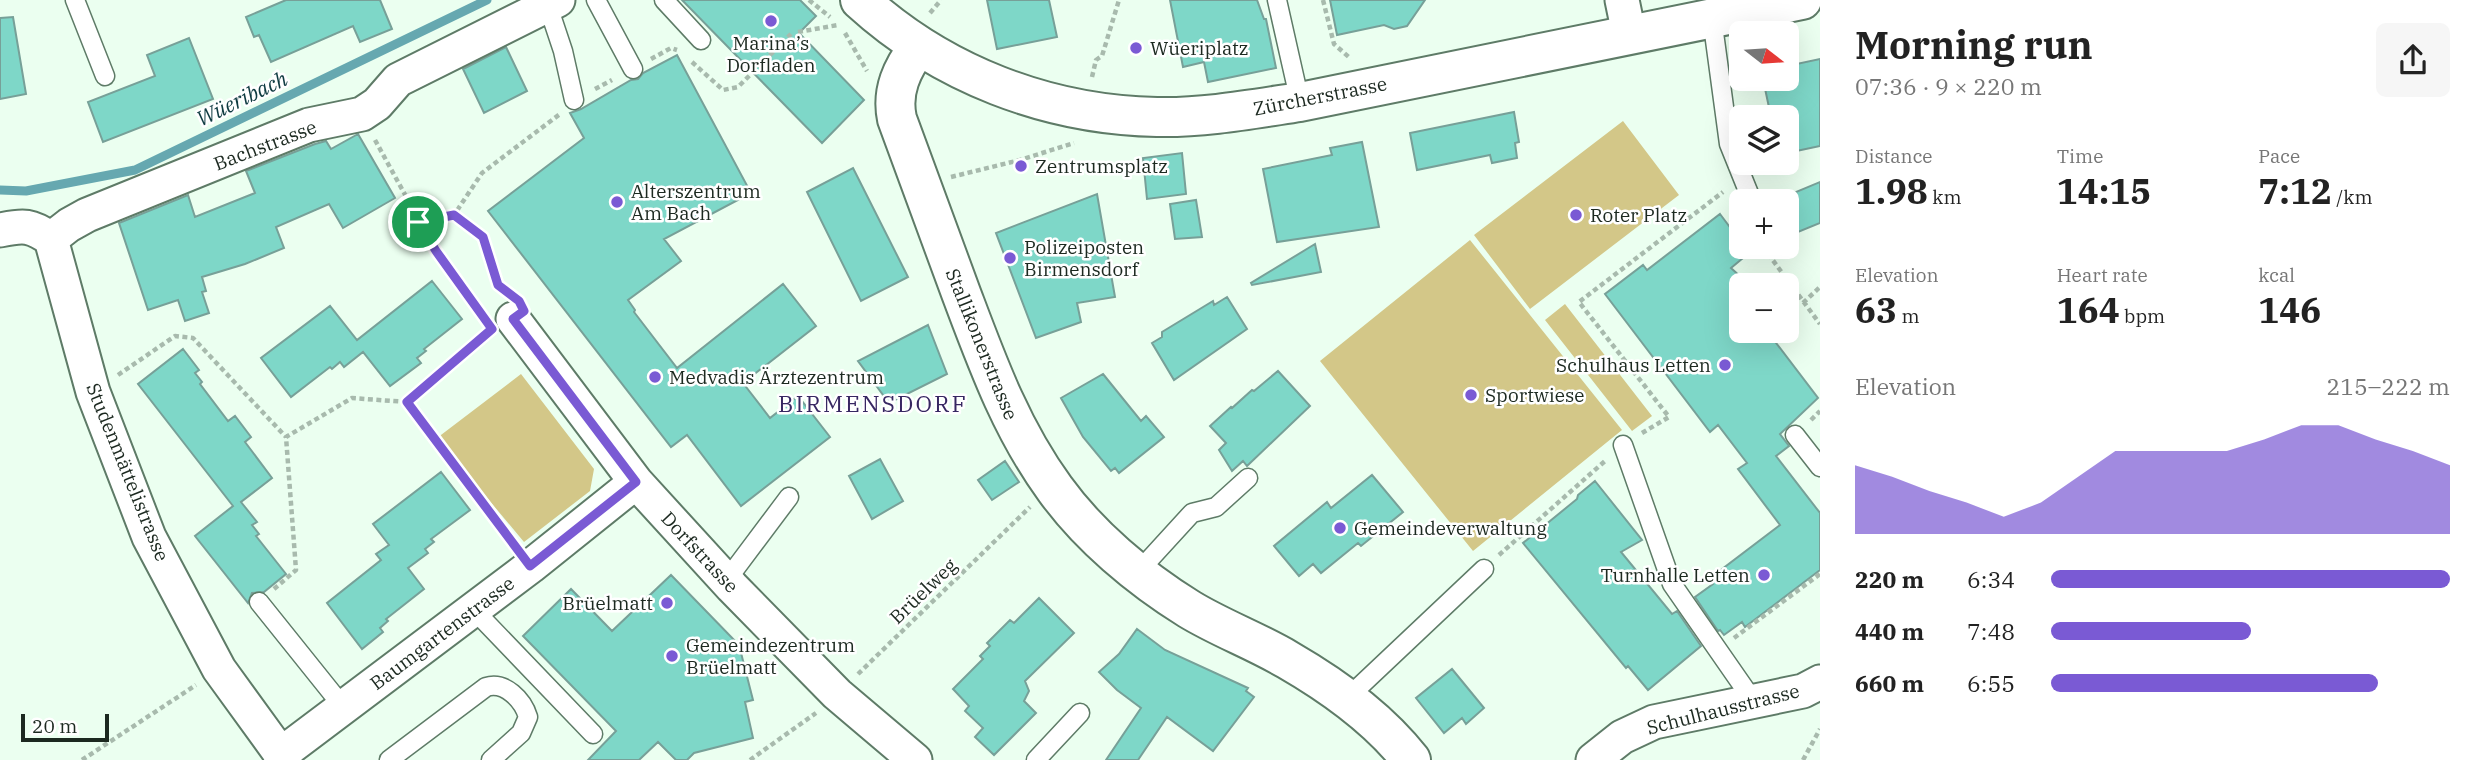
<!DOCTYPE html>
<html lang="en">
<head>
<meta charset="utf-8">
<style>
	:root { --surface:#fff; --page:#f6f6f6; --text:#222; --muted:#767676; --accent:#7a5ad4 }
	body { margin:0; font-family:"IBM Plex Serif",serif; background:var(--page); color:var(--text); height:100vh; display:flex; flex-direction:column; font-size:26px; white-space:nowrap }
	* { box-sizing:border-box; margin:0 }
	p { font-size:23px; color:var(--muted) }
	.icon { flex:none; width:38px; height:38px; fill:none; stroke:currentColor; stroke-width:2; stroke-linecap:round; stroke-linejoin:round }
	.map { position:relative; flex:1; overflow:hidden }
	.panel { display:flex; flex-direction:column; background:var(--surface); width:665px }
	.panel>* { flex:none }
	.needle { width:46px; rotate:107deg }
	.buttons { position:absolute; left:1729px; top:21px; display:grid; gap:14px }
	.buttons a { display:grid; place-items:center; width:70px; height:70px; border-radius:10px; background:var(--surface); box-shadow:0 7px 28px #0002; font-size:35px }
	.scale { position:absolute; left:21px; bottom:18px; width:88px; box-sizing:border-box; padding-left:7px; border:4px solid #1c2920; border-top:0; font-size:19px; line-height:24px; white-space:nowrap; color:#1c2920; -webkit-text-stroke:5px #fff; paint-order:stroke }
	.pin { position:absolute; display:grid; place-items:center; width:60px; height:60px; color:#fff; margin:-30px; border:4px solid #fff; border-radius:50%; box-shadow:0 2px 7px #0007 }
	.round { display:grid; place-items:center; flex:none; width:74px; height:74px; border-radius:10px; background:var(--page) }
	.overview { display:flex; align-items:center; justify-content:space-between; height:119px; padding:0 35px }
	h1 { font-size:38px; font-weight:700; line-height:52px }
	.figures { display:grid; grid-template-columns:repeat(3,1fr); gap:10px; height:119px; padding:7px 35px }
	.figures div { display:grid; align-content:center }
	.figures b { font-size:35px; font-weight:700 }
	.figures small { font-size:19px; font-weight:400 }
	.figures p { font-size:19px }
	.chart { height:196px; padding:14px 35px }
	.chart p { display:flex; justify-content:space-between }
	.chart svg { width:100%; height:126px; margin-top:7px; fill:var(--accent); opacity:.7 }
	ul { padding:0 35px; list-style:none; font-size:23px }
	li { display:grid; grid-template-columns:112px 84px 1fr; align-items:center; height:52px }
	li i { height:18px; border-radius:9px; background:var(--accent) }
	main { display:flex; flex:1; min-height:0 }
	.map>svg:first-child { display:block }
</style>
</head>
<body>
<main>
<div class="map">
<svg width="1820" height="760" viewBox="0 0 1820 760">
	<rect width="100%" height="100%" fill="#ebfff0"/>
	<path fill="#d3c788" d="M1623,121L1679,195L1530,309L1474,235Z
		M1470,240L1622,430L1473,551L1320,361Z
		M1565,304L1652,416L1632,431L1545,320Z
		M521,374L594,469L590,491L524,542L437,438Z"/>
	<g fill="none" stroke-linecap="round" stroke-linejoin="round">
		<path stroke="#66a8b0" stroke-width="9" d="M0,190L26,191L135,170L487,0"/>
	</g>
	<path fill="#7ed7c8" stroke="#77a098" stroke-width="2" d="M286,0H380L392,29L360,42L353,26L271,62L259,35L254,37L246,17Z
		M682,0H800L816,16L799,33L864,100L822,143Z
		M987,0H1049L1057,37L997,49Z
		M1170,0H1257L1264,19H1266L1276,68L1208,82L1204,62L1183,67Z
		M1330,0H1425L1407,26L1394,29L1384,25L1337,35Z
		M13,17L26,94L0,99V18Z
		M189,38L213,99L103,142L88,102L155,76L147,55Z
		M506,47L527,91L484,113L463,69Z
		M677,55L751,193L664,239L681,261L628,300L635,310L634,312L677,368L783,284L816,326L743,383L770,418L798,396L830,437L741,506L687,435L671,447L488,211L584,138L570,113L581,109L631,80L638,79L643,73Z
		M1820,59V146L1787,153V117H1771L1763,79H1787V66Z
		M1514,112L1519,142L1515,143L1517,158L1492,163L1490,155L1417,170L1410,133Z
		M358,134L395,198L343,228L329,204L276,227L284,248L245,264L202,277L206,291L202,292L209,313L185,321L178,300L148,310L119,223L188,195L195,217L255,193L246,171L315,144L326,141L331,149Z
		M1362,142L1379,227L1277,242L1263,169L1332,155L1330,148Z
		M1182,153L1186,194L1147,199L1143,158Z
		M853,168L908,277L861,301L807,192Z
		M1820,182V223L1798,232L1784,197Z
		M1097,194L1115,297L1077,303L1081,322L1036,338L996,233Z
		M1196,200L1202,237L1175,239L1170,204Z
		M1720,214L1741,242V247H1745L1749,253L1731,268L1742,278L1733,287L1741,297V331H1767L1818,398L1780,434L1789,446L1776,456L1820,513V570L1745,627L1742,622L1724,635L1720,630L1718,631L1695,597L1713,584L1709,579L1780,525L1738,469L1747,463L1718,425L1710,432L1605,294L1643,265L1647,270Z
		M1315,244L1321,272L1252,285L1251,283Z
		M432,281L462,319L424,349L426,351L417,358L421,363L390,386L363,352L344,367L340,362L332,369L330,367L291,397L261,358L330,306L357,340Z
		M1227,297L1247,329L1174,380L1152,343L1162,337V332L1213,301L1214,305Z
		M928,325L947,374L889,403L858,361Z
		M183,349L199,370L195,373L202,382L200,384L228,421L235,416L251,437L245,442L272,478L241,502L257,522L252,525L259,534L256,536L286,574L264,592L252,593L248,603L195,536L233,506L138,384Z
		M1278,371L1310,406L1247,466L1243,461L1232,471L1219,450L1226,443L1210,426L1231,407L1232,408L1252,390L1254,391Z
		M1103,374L1141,421L1146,416L1164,437L1119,473L1115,468L1111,471L1083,437L1061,398Z
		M880,459L903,501L872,519L849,476Z
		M1005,461L1019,482L992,500L978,480Z
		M441,472L470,510L431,539L434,542L425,549L428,553L408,568L424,589L386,619L388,621L380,628L383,632L362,649L327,603L381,560L376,554L389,545L373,524Z
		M1372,475L1403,512L1361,546L1358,543L1321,573L1313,564L1299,576L1274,546L1327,502L1331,508Z
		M1595,481L1642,540L1621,552L1672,614L1677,611L1701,646L1648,690L1628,666L1626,668L1523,543L1577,499L1578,495Z
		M671,575L739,645L753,700L745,702L753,738L694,753L687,760H676L658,742L639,760H588L616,731L523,636L571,589L612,631Z
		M1039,598L1074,633L1025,681L1029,691L1024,701L1036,713L994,755L975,737L983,728L965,711L969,706L953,689L983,659L980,656L990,646L987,643L1010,620L1014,623Z
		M1137,629L1165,650L1248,688L1246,691L1254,697L1213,751L1167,717L1138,760H1106L1141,708L1117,690L1099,672L1119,654Z
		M1452,669L1484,708L1466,724L1462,718L1444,733L1416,698Z"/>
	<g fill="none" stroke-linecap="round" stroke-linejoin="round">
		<g stroke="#5e7b67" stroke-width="21">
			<path id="service" d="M75,0L105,76
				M546,0L563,51L574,100
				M596,0L633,69
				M664,0L701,40
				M1277,0L1300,102
				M1712,18L1729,144L1752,201
				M1795,435L1820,467
				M1623,445L1672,584L1754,702
				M1138,572L1192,513L1216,507L1248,478
				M726,581L789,497
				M259,602L344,708
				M472,608L593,734
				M1348,701L1360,686L1484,569
				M389,760L486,687C505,681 523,700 528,717L521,733L491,760
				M1036,760L1080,713"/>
		</g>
		<g stroke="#5e7b67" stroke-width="37">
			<path id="minor" d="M1622,0L1629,34
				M0,230C24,225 31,225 51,239
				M51,239L93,392L149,537L219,669L285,760
				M51,239L69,225L87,215L309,125L362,114L377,104L398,80L558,0
				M513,319L636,482L732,587L837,694L915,760
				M280,755L531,566L636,482
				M1593,760L1622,737L1654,722L1803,691L1820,682"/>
		</g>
		<g stroke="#5e7b67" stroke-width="42">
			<path id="tertiary" d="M919,46C902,68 891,91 897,119C918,177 940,235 961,293C987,362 1011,429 1055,489C1089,536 1139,578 1189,609C1220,628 1256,641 1288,660C1333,686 1379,719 1411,760"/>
		</g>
		<g stroke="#5e7b67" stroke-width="42">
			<path id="secondary" d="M860,0C941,74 1047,115 1157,117C1205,118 1253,109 1300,102L1802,0"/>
		</g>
		<path stroke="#a8baad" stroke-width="4.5" stroke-dasharray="5 3.5" stroke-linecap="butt" d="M809,0L830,17
			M1323,0L1334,44L1351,59
			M930,13L941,0
			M798,32L838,25
			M845,33L867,71
			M651,59L671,48L677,50
			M692,62L723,90L738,87L791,34
			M1092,77L1096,60L1102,56L1119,0
			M595,89L612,80
			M375,140L436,251L483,317
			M951,177L1020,160L1074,143
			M454,215L483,238L498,285L504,289
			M418,222L454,215L482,173L560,114
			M1763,247L1820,324
			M1803,303L1820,287
			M488,332L407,402L514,544
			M118,375L175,336L193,338L286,437
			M1811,420L1820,411
			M1642,433L1669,417L1579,302L1723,192
			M1499,555L1605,461
			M274,589L296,570L286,437L352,398L407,402
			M1734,638L1820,574
			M858,674L1030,507
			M82,760L196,685
			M750,760L816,713
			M1803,760L1820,729"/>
		<use href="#service" stroke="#fff" stroke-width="18"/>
		<use href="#minor" stroke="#fff" stroke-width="33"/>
		<use href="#tertiary" stroke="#fff" stroke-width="38"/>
		<use href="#secondary" stroke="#fff" stroke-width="38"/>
	</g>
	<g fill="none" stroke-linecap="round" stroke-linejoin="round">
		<g stroke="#fff" stroke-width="14">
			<path id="route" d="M454,215L483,237L498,285L519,301L524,311L513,319L636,482L530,566L407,402L492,329L436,251L418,222Z"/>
		</g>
		<use href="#route" stroke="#7a5ad4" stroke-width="9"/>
	</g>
	<g fill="#7a5ad4" stroke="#fff" stroke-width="2.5">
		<circle cx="771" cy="21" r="7"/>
		<circle cx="1136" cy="48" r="7"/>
		<circle cx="1021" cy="166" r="7"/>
		<circle cx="617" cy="202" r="7"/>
		<circle cx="1576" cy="215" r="7"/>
		<circle cx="1010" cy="258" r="7"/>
		<circle cx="1725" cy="365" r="7"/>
		<circle cx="655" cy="377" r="7"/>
		<circle cx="1471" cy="395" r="7"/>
		<circle cx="1340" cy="528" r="7"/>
		<circle cx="1764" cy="575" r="7"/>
		<circle cx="667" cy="603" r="7"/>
		<circle cx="672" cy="656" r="7"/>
	</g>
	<g text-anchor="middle" stroke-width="5" stroke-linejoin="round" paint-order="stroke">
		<g font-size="19" fill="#1c2920" stroke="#fff" text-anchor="start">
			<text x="771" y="50" text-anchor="middle">Marina’s<tspan x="771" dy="22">Dorfladen</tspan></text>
			<text x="1150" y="55">Wüeriplatz</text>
			<text x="1035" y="173">Zentrumsplatz</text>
			<text x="631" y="198">Alterszentrum<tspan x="631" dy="22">Am Bach</tspan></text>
			<text x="1590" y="222">Roter Platz</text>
			<text x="1024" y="254">Polizeiposten<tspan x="1024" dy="22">Birmensdorf</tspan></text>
			<text x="1711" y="372" text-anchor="end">Schulhaus Letten</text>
			<text x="669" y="384">Medvadis Ärztezentrum</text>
			<text x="1485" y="402">Sportwiese</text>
			<text x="1354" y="535">Gemeindeverwaltung</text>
			<text x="1750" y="582" text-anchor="end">Turnhalle Letten</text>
			<text x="653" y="610" text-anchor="end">Brüelmatt</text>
			<text x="686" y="652">Gemeindezentrum<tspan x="686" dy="22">Brüelmatt</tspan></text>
		</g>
		<g font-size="19" fill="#1c2920" stroke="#fff">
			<text transform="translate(1320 96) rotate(-11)" y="7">Zürcherstrasse</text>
			<text transform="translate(265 145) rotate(-21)" y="7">Bachstrasse</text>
			<text transform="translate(982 344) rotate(68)" y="7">Stallikonerstrasse</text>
			<text transform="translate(128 472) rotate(68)" y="7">Studenmättelistrasse</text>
			<text transform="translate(700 552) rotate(47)" y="7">Dorfstrasse</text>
			<text transform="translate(923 591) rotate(-44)" y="7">Brüelweg</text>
			<text transform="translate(442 633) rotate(-37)" y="7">Baumgartenstrasse</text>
			<text transform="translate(1723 709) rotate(-14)" y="7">Schulhausstrasse</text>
		</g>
		<g font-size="21" font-style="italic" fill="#0f3b41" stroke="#fff">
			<text transform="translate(242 99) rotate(-26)" y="7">Wüeribach</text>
		</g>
		<g font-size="23" letter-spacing="2" fill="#372762" stroke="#fff">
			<text x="873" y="412">BIRMENSDORF</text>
		</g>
	</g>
</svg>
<div class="buttons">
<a><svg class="needle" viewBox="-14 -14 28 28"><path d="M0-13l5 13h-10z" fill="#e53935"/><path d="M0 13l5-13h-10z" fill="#767676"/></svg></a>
<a><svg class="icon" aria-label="layers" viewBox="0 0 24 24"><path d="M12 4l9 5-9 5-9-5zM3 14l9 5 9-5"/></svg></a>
<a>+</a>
<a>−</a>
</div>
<div class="scale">20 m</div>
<div class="pin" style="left:418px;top:222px;background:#1e9e55"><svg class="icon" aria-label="arrive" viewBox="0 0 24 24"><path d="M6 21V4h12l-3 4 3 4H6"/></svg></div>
</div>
<section class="panel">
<div class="overview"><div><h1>Morning run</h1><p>07:36 · 9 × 220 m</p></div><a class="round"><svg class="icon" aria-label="share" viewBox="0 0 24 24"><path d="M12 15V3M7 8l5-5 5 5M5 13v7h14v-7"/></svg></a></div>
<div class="figures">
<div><p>Distance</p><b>1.98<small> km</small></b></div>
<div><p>Time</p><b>14:15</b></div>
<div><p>Pace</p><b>7:12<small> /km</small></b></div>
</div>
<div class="figures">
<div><p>Elevation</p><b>63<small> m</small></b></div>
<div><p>Heart rate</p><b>164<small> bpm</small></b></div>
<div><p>kcal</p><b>146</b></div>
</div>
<div class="chart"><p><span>Elevation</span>215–222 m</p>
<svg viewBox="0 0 160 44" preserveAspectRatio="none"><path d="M0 44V20L10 24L20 29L30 33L40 38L50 33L60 24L70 15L80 15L90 15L100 15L110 11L120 6L130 6L140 11L150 15L160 20V44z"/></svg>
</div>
<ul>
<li><b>220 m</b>6:34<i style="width:100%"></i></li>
<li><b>440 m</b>7:48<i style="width:50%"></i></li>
<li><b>660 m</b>6:55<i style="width:82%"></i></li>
</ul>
</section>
</main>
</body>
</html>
